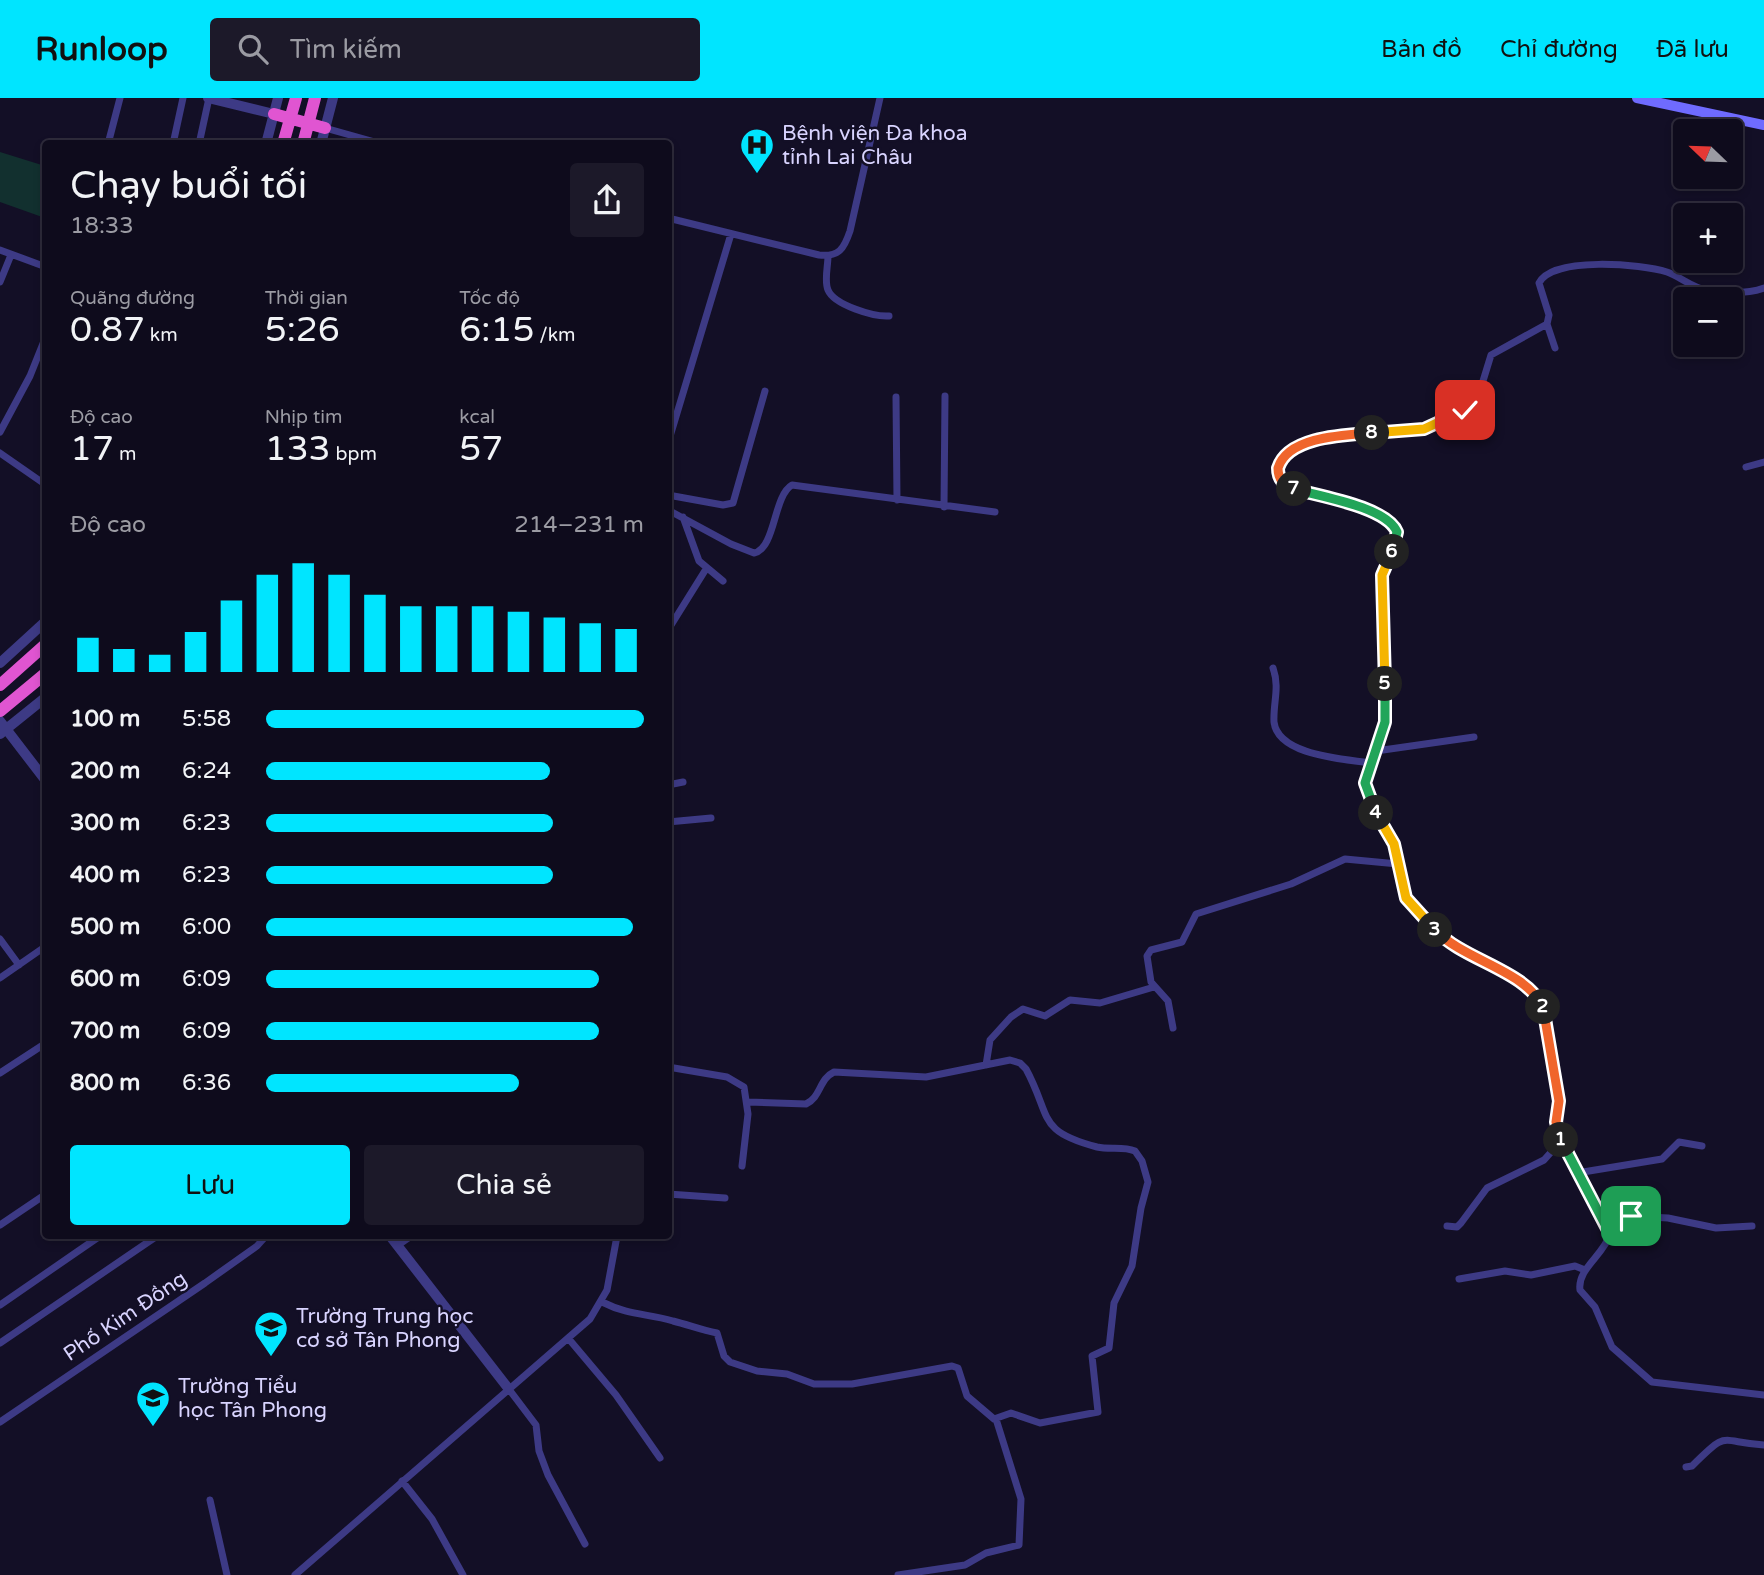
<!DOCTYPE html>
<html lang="vi">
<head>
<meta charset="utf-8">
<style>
	:root { --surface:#0e0b1c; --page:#1c1929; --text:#f1f3f6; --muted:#9b9ba3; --line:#2e2b3b; --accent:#00e5ff }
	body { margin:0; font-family:"Varela Round",sans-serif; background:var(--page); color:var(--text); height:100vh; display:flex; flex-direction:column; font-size:26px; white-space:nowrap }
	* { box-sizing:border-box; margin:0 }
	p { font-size:23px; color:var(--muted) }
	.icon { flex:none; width:38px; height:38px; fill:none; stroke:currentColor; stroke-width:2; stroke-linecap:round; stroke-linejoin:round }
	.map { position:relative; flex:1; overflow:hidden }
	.panel { position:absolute; left:42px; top:42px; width:630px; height:1099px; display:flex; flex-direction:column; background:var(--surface); border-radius:7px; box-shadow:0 4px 10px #0003,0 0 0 2px var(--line) }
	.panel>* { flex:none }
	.needle { width:46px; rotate:293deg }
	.fabs { position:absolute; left:1673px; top:21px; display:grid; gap:14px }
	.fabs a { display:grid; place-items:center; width:70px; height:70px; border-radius:7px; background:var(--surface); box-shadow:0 4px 10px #0003,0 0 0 2px var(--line); font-size:35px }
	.pin { position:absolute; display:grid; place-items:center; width:60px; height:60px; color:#fff; margin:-30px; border-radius:14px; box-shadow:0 4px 10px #0006 }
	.km { position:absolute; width:35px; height:35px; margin:-18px; border-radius:50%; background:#222; color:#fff; font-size:19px; line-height:35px; text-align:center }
	.round { display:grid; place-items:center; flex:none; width:74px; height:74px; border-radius:7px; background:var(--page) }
	.summary { display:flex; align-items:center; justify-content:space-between; height:119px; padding:0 28px }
	h1 { font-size:38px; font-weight:600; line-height:52px }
	.metrics { display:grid; grid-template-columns:repeat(3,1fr); gap:10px; height:119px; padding:7px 28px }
	.metrics div { display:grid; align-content:center }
	.metrics b { font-size:35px; font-weight:600 }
	.metrics small { font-size:19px; font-weight:400 }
	.metrics p { font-size:19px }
	.chart { height:196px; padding:14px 28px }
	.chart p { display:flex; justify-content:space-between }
	.chart svg { width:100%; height:126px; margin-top:7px; stroke:var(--accent); stroke-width:6 }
	.action { display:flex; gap:14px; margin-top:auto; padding:14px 28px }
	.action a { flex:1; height:80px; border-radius:7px; background:var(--accent); color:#111; font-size:28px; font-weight:600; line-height:80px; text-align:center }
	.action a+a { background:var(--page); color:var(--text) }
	ul { padding:0 28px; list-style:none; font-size:23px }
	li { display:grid; grid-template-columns:112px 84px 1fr; align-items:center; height:52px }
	li i { height:18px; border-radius:9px; background:var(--accent) }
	header { display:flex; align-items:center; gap:42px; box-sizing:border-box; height:98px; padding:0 35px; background:var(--accent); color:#111 }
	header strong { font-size:33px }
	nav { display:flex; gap:38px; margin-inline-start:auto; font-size:24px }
	.search { width:490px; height:63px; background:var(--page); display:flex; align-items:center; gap:18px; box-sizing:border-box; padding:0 24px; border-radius:7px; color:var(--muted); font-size:26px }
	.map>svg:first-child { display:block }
</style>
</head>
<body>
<header>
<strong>Runloop</strong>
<div class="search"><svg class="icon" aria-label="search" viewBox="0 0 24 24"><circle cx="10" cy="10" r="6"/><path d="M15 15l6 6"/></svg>Tìm kiếm</div>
<nav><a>Bản đồ</a><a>Chỉ đường</a><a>Đã lưu</a></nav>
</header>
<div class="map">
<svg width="1764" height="1477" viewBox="0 0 1764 1477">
	<rect width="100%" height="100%" fill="#130f26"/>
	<path fill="#12302f" d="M0,54L45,68V120L0,104Z"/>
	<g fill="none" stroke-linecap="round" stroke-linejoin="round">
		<path stroke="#3d3a85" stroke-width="7" d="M325,30L382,46
			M108,46L120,0
			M173,46L183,0
			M199,46L209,0
			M668,120L819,157C839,159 844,151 850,133L880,0
			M0,152L46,169
			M828,158C828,168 824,183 828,192C834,207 874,219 889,218
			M0,184L11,157
			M1764,190C1747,196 1724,195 1706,192C1691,189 1681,179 1667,174C1642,166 1552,158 1539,185L1549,217L1547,226L1491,257L1479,296L1465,312L1424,331L1319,340L1284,360L1279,366L1278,374L1282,384L1289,389L1351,407L1387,421L1396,430L1397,439L1383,476L1386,616L1379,644L1367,674L1366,694L1394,746L1409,805L1450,846L1532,891L1537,898L1548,928L1559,1003L1558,1034L1610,1136C1604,1157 1577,1171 1580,1192L1595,1209L1612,1249L1652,1284L1764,1297
			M1547,226L1555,250
			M896,299L897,402
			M0,334L30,278L46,238
			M668,345L731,136
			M0,355L46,387
			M1746,369L1764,364
			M668,397L723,407L733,405L765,293
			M944,409L945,298
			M668,412L731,446L754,455C776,450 773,398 792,387L995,414
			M683,419L699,463L723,483
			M668,532L706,471
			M1273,570C1280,590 1273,604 1274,624C1278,658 1346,661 1370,665
			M1376,653L1474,639
			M668,687L683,684
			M668,724L711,720
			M0,841L19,867
			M0,880L46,848
			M1173,930L1168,903L1151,884L1147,858L1151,852L1182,844L1196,816L1291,786L1345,761L1398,766
			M986,967L990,942L1011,919L1023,911L1045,918L1070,902L1100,905L1154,889
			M668,969L727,979L744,989L748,1016L742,1068
			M0,975L46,945
			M1577,1075L1662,1061L1679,1044L1702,1048
			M668,1096L725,1100
			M0,1127L46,1096
			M1447,1128L1457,1129L1461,1125L1487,1090L1544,1062L1562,1042
			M1610,1136L1624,1121L1631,1118L1668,1120L1716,1130L1752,1128
			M398,1147L411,1138
			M1459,1181L1505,1173L1531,1177L1575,1168L1585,1172
			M602,1204C630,1218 646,1215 673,1223C689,1227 701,1232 717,1235L724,1258L730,1264L757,1273L787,1276L814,1286H852L952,1268L958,1270L967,1298L994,1321L1011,1315L1040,1325L1098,1314L1092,1258L1109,1250L1114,1205L1132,1168L1141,1110L1148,1084L1142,1063L1135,1053C1123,1048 1110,1052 1097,1049C1036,1033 1052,1019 1026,971L1020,965L1010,962L926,979L834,974C819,981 821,999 806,1006L748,1004
			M0,1207L100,1138
			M568,1240L616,1297L660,1360
			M0,1245L157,1138
			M508,1290L536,1327L539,1353L548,1377L585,1446
			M0,1324L205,1185L257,1148L266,1138
			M1686,1369L1692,1368C1729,1331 1718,1344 1764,1347
			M402,1383L432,1421L463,1477
			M210,1402L227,1477
			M295,1477L590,1221L607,1192L617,1138
			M898,1477L965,1467L986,1455L1019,1447L1021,1401L996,1321"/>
		<path stroke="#3d3a85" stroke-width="10" d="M208,0L274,16
			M266,46L278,0
			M321,46L333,0
			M0,565L46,523
			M0,623L46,683
			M0,636L46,599
			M390,1138L508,1290"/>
		<path stroke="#6f6bff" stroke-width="10" d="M1637,0L1764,27"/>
		<path stroke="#e055d1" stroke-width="12" d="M274,16L325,30
			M283,46L296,0
			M303,46L315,0
			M0,587L46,546
			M0,613L46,575"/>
	</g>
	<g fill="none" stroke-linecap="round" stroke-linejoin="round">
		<g stroke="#fff" stroke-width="14">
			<path id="split-1" d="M1561,1042L1610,1136L1624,1121L1631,1118"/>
		</g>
		<g stroke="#fff" stroke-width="14">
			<path id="split-2" d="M1543,909L1559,1003L1556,1024L1561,1042"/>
		</g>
		<g stroke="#fff" stroke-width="14">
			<path id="split-3" d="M1435,832C1465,863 1525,872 1543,909"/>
		</g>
		<g stroke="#fff" stroke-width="14">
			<path id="split-4" d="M1376,715L1394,746L1406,800L1435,832"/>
		</g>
		<g stroke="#fff" stroke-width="14">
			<path id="split-5" d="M1376,715L1365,685L1385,624V586"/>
		</g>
		<g stroke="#fff" stroke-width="14">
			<path id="split-6" d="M1385,586L1382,477L1392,454"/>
		</g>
		<g stroke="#fff" stroke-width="14">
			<path id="split-7" d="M1294,391C1319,398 1387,409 1397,434L1392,454"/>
		</g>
		<g stroke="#fff" stroke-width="14">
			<path id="split-8" d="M1294,391C1284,387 1278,382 1278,370C1288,338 1345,337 1372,335"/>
		</g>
		<g stroke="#fff" stroke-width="14">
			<path id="split-9" d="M1372,335L1424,331L1465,312"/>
		</g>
		<use href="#split-1" stroke="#22a559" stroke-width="9"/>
		<use href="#split-2" stroke="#f0652b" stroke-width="9"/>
		<use href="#split-3" stroke="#f0652b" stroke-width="9"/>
		<use href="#split-4" stroke="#f5b400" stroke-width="9"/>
		<use href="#split-5" stroke="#22a559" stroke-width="9"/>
		<use href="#split-6" stroke="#f5b400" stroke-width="9"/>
		<use href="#split-7" stroke="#22a559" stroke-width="9"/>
		<use href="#split-8" stroke="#f0652b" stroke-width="9"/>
		<use href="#split-9" stroke="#f5b400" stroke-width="9"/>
	</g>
	<defs>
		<g id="hospital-pin" transform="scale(1.75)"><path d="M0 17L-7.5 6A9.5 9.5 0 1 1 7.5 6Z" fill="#00e5ff" stroke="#130f26"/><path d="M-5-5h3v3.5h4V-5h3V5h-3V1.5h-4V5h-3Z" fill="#111"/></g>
		<g id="school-pin" transform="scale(1.75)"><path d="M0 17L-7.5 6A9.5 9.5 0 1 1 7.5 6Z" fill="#00e5ff" stroke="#130f26"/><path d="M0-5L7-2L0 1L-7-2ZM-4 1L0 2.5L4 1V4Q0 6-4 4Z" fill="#111"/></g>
	</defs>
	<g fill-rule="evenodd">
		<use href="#hospital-pin" x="757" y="47"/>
		<use href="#school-pin" x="271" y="1230"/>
		<use href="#school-pin" x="153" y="1300"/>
	</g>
	<g text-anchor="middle" stroke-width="5" stroke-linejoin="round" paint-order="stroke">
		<g font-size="21" fill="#d9d4ff" stroke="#130f26" text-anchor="start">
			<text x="782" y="42">Bệnh viện Đa khoa<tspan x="782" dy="24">tỉnh Lai Châu</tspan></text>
			<text x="296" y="1225">Trường Trung học<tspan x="296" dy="24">cơ sở Tân Phong</tspan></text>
			<text x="178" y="1295">Trường Tiểu<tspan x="178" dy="24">học Tân Phong</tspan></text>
		</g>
		<g font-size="21" fill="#d9d4ff" stroke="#130f26">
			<text transform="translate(125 1218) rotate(-34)" y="7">Phố Kim Đồng</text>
		</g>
	</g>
</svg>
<div class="fabs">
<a><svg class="needle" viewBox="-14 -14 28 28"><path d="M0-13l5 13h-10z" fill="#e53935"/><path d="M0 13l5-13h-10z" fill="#9b9ba3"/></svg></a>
<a>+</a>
<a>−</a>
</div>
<div class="pin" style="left:1631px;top:1118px;background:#1e9e55"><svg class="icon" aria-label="arrive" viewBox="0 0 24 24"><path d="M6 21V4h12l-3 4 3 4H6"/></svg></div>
<div class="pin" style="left:1465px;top:312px;background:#d93025"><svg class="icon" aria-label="check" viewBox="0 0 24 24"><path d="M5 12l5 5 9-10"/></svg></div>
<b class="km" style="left:1561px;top:1042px">1</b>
<b class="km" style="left:1543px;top:909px">2</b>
<b class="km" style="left:1435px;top:832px">3</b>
<b class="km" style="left:1376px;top:715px">4</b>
<b class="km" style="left:1385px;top:586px">5</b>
<b class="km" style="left:1392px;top:454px">6</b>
<b class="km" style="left:1294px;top:391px">7</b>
<b class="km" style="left:1372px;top:335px">8</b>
<section class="panel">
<div class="summary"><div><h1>Chạy buổi tối</h1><p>18:33</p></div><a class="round"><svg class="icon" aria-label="share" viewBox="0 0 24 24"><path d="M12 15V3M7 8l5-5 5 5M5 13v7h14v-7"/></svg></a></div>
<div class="metrics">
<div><p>Quãng đường</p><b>0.87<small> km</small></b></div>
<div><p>Thời gian</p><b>5:26</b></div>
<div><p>Tốc độ</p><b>6:15<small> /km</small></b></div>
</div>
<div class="metrics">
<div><p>Độ cao</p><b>17<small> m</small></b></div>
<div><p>Nhịp tim</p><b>133<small> bpm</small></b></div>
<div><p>kcal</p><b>57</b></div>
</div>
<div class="chart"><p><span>Độ cao</span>214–231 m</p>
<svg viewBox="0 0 160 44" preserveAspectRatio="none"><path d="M5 44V32M15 44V36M25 44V38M35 44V30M45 44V19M55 44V10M65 44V6M75 44V10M85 44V17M95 44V21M105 44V21M115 44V21M125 44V23M135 44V25M145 44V27M155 44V29"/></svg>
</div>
<ul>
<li><b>100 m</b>5:58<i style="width:100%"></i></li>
<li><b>200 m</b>6:24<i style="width:75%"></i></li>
<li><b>300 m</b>6:23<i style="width:76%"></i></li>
<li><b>400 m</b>6:23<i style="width:76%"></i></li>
<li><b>500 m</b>6:00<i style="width:97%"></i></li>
<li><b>600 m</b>6:09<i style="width:88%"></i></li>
<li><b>700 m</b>6:09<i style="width:88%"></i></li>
<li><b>800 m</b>6:36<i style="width:67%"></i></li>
</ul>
<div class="action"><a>Lưu</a><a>Chia sẻ</a></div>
</section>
</div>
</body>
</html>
